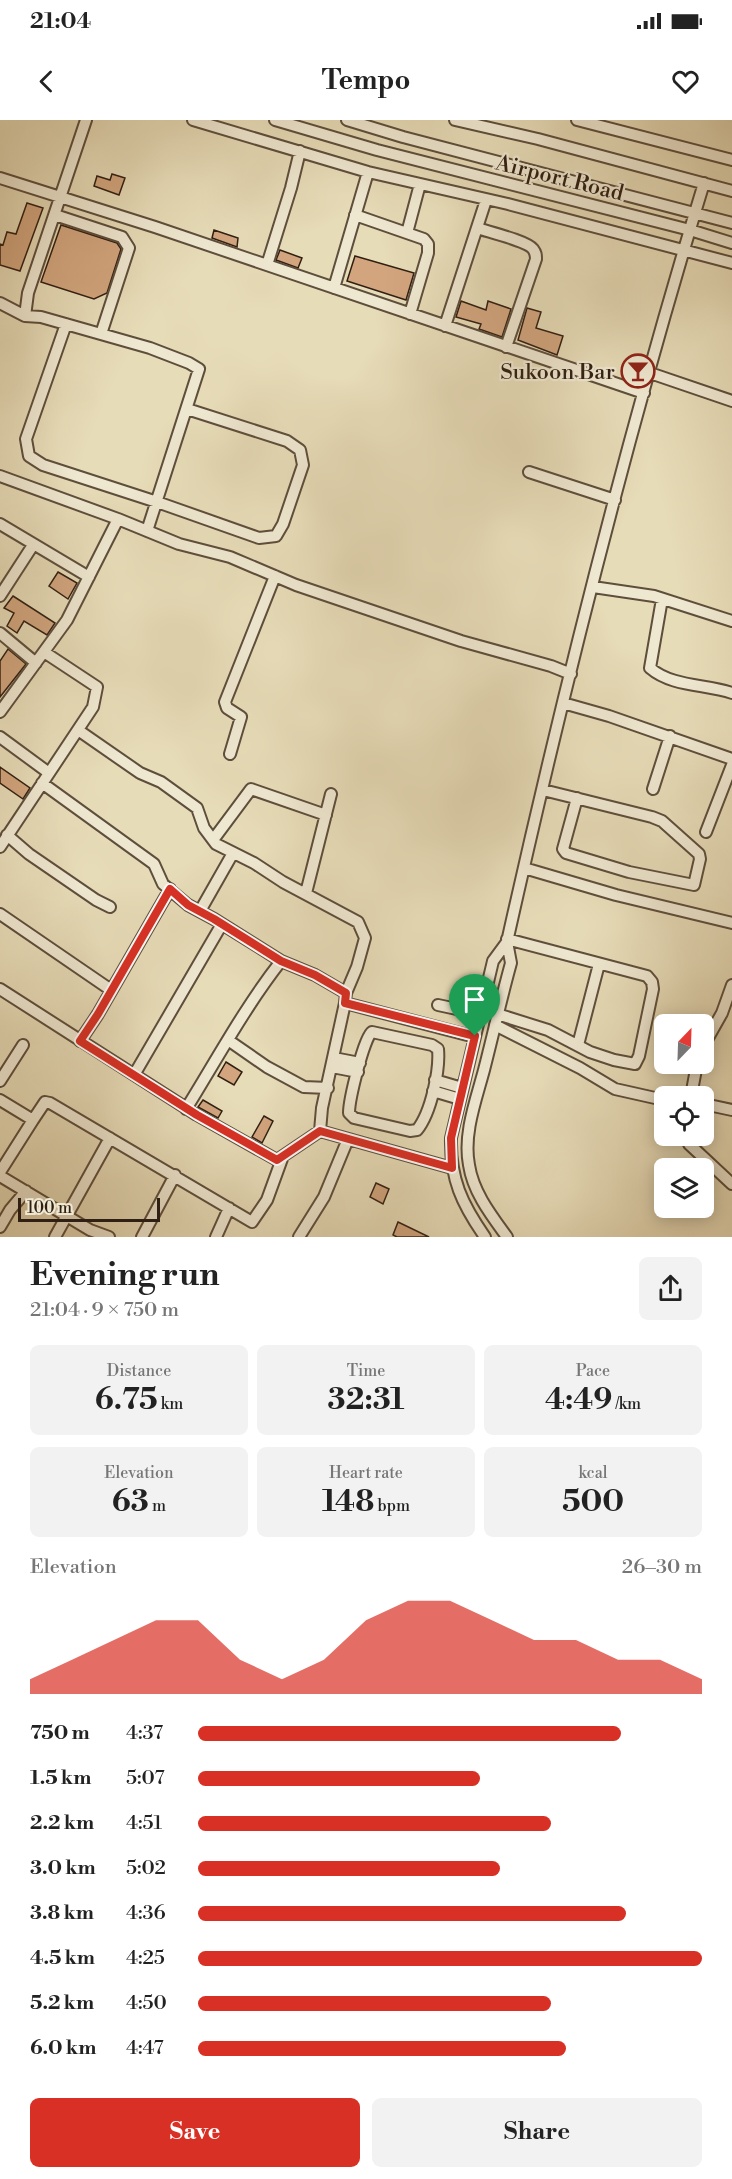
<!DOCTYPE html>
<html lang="en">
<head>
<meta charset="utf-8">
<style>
	:root { --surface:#fff; --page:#f2f2f2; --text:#222; --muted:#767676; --accent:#d93025 }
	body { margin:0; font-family:"Libre Bodoni",serif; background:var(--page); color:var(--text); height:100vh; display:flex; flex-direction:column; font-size:22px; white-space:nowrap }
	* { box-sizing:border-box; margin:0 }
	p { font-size:20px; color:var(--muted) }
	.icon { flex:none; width:33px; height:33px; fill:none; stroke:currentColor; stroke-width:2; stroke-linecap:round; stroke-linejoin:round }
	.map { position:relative; height:1117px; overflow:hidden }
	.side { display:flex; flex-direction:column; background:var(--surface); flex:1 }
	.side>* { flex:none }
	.needle { width:39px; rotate:23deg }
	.fabs { position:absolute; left:654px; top:894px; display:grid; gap:12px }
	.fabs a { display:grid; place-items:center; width:60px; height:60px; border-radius:9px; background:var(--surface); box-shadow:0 3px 15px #0003; font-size:30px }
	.scale { position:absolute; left:18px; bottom:15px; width:142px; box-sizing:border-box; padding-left:6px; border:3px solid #301f13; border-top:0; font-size:16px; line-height:21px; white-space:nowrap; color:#301f13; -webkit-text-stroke:4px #efe8d1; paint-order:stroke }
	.pin { position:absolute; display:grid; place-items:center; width:51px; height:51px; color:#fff; margin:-62px -26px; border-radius:50% 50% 50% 0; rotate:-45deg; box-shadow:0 0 6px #0007 }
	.pin .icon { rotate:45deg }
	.round { display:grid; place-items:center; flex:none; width:63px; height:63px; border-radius:9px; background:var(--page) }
	.overview { display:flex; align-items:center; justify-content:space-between; height:102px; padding:0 30px }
	h1 { font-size:33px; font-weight:700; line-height:45px }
	.stats { display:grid; grid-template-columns:repeat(3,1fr); gap:9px; height:102px; padding:6px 30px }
	.stats div { display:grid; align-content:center; border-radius:9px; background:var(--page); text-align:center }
	.stats b { font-size:30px; font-weight:700 }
	.stats small { font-size:16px; font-weight:400 }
	.stats p { font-size:16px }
	.chart { height:168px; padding:12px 30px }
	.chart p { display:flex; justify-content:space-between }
	.chart svg { width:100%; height:108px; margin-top:6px; fill:var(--accent); opacity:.7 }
	.button { display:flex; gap:12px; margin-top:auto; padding:12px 30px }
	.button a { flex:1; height:69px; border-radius:9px; background:var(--accent); color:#fff; font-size:24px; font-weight:700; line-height:69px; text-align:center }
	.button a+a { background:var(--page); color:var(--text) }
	ul { padding:0 30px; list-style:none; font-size:20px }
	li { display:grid; grid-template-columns:96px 72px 1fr; align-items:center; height:45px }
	li i { height:15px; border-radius:8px; background:var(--accent) }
	.status { display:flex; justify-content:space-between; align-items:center; height:42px; padding:0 30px; background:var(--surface); direction:ltr }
	.status svg { height:16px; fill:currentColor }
	header { display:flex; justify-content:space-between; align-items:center; height:78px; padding:0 30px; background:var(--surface); font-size:27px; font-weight:700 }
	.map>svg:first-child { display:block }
</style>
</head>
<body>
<div class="status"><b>21:04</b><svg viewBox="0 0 49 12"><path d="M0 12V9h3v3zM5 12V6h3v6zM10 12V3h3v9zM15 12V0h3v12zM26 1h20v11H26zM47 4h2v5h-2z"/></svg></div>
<header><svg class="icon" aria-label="back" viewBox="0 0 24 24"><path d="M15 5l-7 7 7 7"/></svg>Tempo<svg class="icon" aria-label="heart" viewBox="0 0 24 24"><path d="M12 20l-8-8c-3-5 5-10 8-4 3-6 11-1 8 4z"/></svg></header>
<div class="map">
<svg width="732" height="1117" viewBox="0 0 732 1117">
	<rect width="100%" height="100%" fill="#e7dcb8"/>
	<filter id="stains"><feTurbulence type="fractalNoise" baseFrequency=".00333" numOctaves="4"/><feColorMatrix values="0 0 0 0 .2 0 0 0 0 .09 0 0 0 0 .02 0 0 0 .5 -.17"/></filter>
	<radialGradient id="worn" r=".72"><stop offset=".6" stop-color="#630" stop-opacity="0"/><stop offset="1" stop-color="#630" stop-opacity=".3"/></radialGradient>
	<path fill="#d2a57e" stroke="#301f13" stroke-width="1.5" d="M112,54L125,58L119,75L94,66L97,56L110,60Z
		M27,83L43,88L20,151L0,145V124L3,125L7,112L16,114Z
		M61,105L117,123L121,129L107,173L94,179L41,162Z
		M214,110L238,118L237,127L212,118Z
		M280,130L302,138L298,148L276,140Z
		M355,136L414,153L406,180L347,161Z
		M461,181L486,190L488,181L511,189L502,217L479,209L481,204L456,197Z
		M527,188L541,192L536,208L563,216L557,235L518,220Z
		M58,452L77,463L68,479L49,466Z
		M13,476L55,503L47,515L24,501L17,513L7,506L14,493L4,488Z
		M8,529L26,544L0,577V541Z
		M0,647L30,668L23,679L0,663Z
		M226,942L242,952L234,965L218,956Z
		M203,980L222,991L218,998L198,987Z
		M264,996L273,1001L262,1023L252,1017Z
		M376,1063L389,1069L383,1084L370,1077Z
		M398,1102L429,1117H397L393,1115Z"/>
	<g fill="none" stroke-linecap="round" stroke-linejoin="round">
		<g stroke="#5e4e3c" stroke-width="14">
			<path id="minor" d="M86,0L28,173L25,196L41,197L150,228L189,243L199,249L147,411
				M193,0L368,52L508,84L732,143
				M275,0L377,30L690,110L732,123
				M347,0L403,17L732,103
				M455,0L538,19L732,71
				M577,0L732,40
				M0,58L155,107L644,273
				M55,95L122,117L129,128L101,214
				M355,95L424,119L428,124V133L410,194
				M477,108C489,112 527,121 533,129C536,133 536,135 536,139L506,227
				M407,113L420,64
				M267,145L291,68L300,31
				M334,168L368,52
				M0,183L25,196
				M66,204L26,319L29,336L43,345L157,382L259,418L276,416L283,404L303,345L300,330L287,321L187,289
				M445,206L486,80
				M650,253L732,281
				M529,352L615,380
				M0,356L118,399
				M0,404L89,457
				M593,467L654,476L732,501
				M0,476L33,425
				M662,479L650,548C672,567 706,564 732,573
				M0,513L36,543
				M563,583L609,596L732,639
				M0,592L67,500L118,399L179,424L230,437L296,465L461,521L551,546L571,554
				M78,610L140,653L161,662L197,688L204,708L216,724L254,743L283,762L358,802L365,818L357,847L346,873
				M0,617L49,653
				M230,634L241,597L227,588L225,582L275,456
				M42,663L154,744L163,764L188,785L214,799L281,841L315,855L346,873L345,883L475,917
				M653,669L670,616
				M543,670L652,697L662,701L699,734L700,739L694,765L629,752L566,733L563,729L577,678
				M706,712L732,645
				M7,715L29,734L96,780L110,787
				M213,720L251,669L326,695
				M0,727L93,587L97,567L44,532
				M524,748L616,775L732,803
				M306,773L331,674
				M200,791L233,733
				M0,794L111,870
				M507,822L511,843C501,879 493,915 484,950C476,980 463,1014 469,1045C473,1072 491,1095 507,1117
				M0,869L197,995L277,1040L320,1011L452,1048
				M438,885L480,894
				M497,894L548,910L590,932L614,940L635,944L639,936L653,869L652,862L647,856L507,819
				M495,905L580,948L615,969L664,980
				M372,912L432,925L438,929C440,950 431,993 417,1010L410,1011L354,998L349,993C349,980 364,917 372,912Z
				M228,920L267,947L304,967L328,968
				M80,921L98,894L170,769
				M578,925L599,844
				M704,925L722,893L732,865
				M334,938L360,943
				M332,947L358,952
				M134,955L222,804
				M435,960L462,968
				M0,961L23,925
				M433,971L460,979
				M691,976L697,944
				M0,980L33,1000L45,982L50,983L252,1102L267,1080L283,1036
				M704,984L732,990
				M186,989C217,939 245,887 281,841
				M320,1011L322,988L345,883
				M686,1016L689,1024L732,1064
				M0,1052L33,1000
				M0,1056L90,1110L109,1117
				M0,1107L10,1090L26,1071
				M55,1117L110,1018
				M142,1117L175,1055
				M216,1117L229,1088
				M299,1117L324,1077L348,1019
				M485,1117C462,1084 450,1059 451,1018L493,841L507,822C564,567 628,312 704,63"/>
		</g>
		<use href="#minor" stroke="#efe8d1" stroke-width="10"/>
	</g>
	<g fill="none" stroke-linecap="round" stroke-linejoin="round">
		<g stroke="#fff" stroke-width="12">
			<path id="route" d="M170,769L188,785L214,799L281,841L315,855L346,873L345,883L475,916L451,1018L452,1048L320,1011L277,1040L197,995L80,921L98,894Z"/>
		</g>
		<use href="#route" stroke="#d93025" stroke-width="8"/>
	</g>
	<defs>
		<g id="bar-ring" transform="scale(1.725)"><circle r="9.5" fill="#efe8d1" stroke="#8f2418" stroke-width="1.5"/><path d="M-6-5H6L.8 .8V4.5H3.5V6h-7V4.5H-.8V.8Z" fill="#8f2418"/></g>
	</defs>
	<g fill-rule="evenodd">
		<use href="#bar-ring" x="638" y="251"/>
	</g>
	<g text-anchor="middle" stroke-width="4.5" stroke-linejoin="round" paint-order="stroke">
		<g font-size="22" fill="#301f13" stroke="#efe8d1">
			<text transform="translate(560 57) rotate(14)" y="8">Airport Road</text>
		</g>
		<g font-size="22" fill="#301f13" stroke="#efe8d1" text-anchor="end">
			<text x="615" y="259">Sukoon Bar</text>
		</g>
	</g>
	<rect width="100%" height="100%" filter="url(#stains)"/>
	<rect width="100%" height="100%" fill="url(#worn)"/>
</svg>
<div class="fabs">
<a><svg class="needle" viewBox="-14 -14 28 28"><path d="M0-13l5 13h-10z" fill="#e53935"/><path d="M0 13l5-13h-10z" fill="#767676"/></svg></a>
<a><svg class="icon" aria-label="locate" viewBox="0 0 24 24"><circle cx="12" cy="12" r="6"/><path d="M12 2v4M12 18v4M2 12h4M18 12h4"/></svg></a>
<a><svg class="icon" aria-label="layers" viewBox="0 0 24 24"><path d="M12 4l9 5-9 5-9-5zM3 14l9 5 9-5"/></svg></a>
</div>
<div class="scale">100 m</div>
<div class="pin" style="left:475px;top:916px;background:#1e9e55"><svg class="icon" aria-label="arrive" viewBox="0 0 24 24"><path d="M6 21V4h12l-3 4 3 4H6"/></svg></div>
</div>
<section class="side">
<div class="overview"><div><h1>Evening run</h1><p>21:04 · 9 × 750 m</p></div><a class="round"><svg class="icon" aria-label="share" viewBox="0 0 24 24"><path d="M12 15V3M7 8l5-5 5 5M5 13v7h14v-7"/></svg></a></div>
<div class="stats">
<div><p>Distance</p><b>6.75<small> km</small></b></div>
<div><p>Time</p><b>32:31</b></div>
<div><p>Pace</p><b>4:49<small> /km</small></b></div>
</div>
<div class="stats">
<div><p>Elevation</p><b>63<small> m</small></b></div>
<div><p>Heart rate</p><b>148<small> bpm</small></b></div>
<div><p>kcal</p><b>500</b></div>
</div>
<div class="chart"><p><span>Elevation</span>26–30 m</p>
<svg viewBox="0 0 160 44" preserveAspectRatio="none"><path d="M0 44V38L10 30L20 22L30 14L40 14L50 30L60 38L70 30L80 14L90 6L100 6L110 14L120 22L130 22L140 30L150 30L160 38V44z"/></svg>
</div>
<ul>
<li><b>750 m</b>4:37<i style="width:84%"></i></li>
<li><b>1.5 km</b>5:07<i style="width:56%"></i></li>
<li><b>2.2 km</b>4:51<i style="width:70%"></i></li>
<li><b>3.0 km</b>5:02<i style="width:60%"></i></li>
<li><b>3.8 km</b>4:36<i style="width:85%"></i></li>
<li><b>4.5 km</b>4:25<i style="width:100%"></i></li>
<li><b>5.2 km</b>4:50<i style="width:70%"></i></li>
<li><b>6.0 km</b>4:47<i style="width:73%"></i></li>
</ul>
<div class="button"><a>Save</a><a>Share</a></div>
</section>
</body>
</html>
